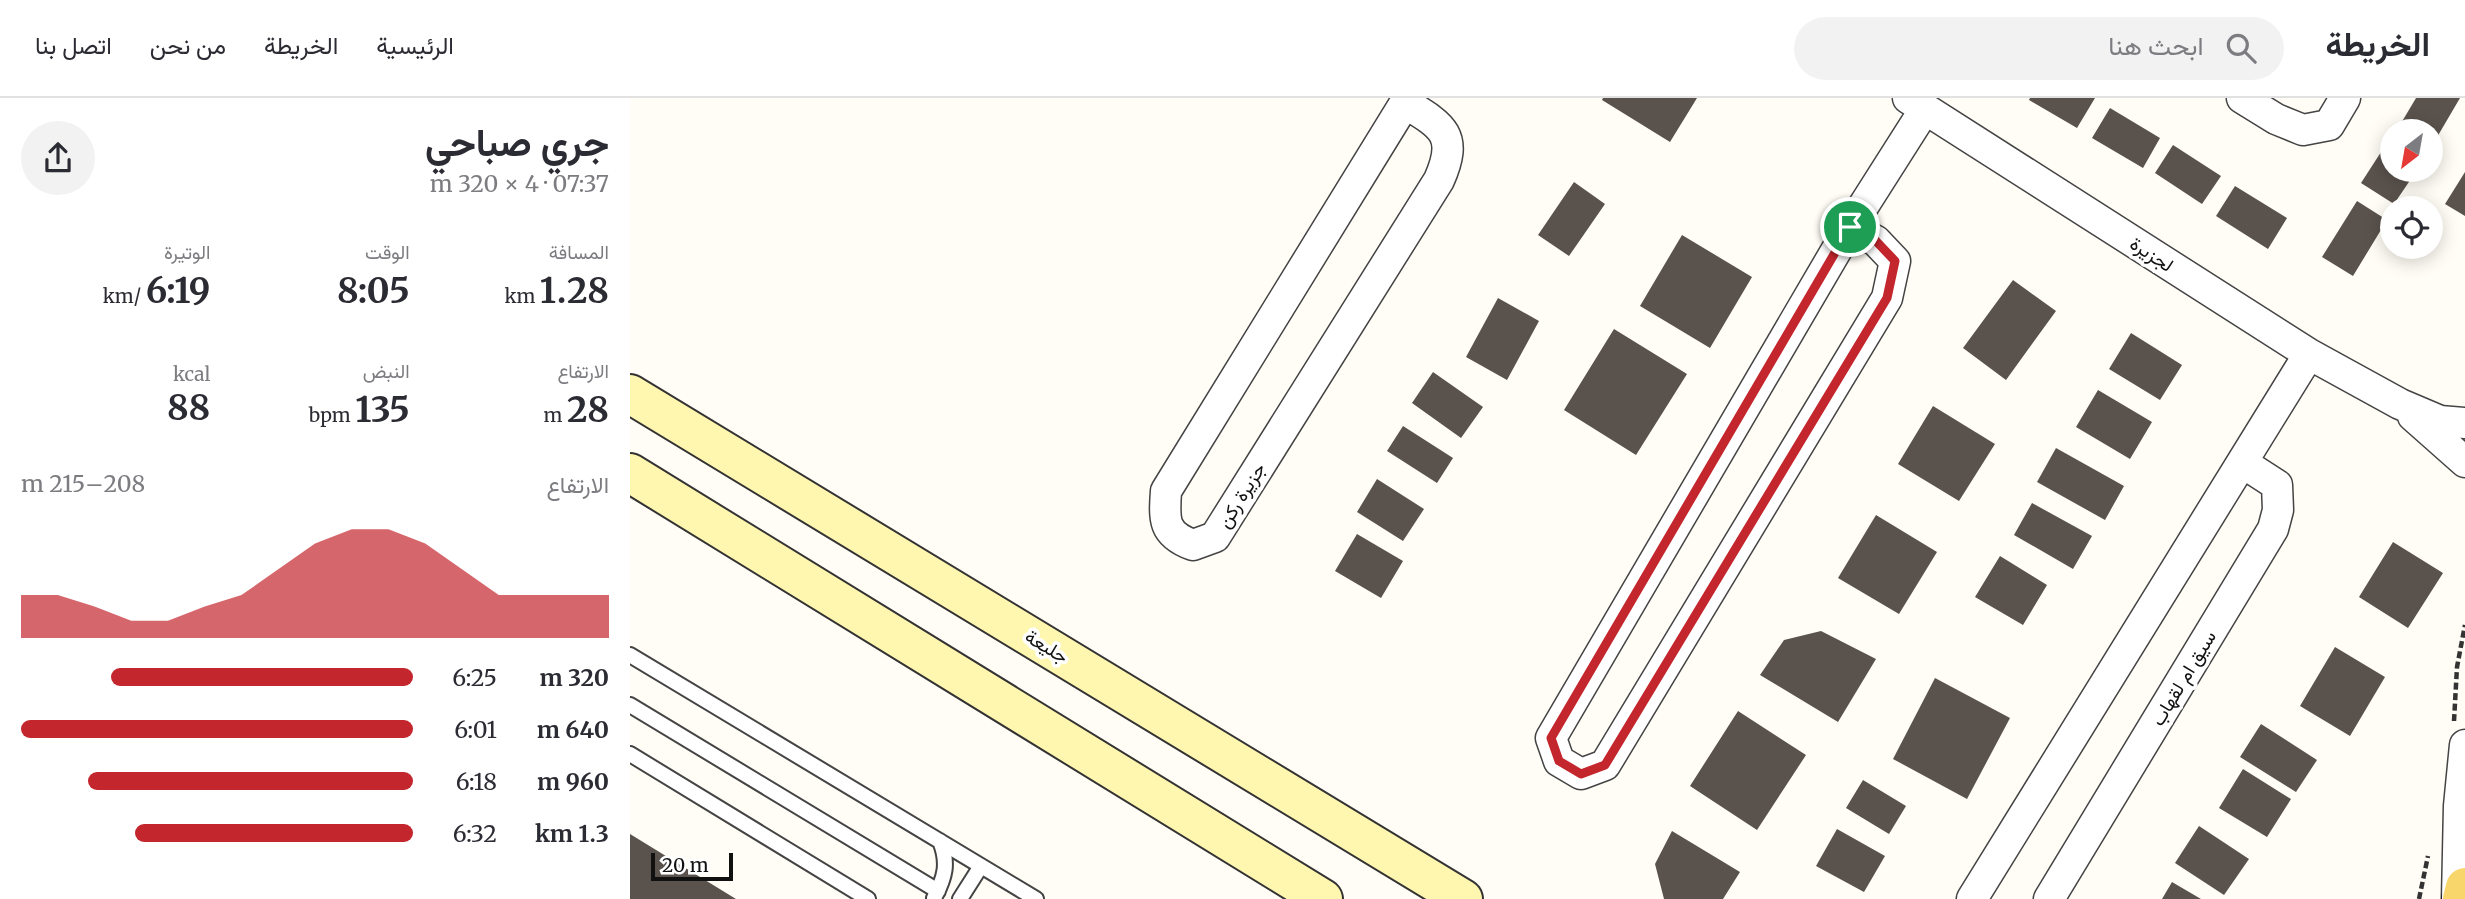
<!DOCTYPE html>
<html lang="ar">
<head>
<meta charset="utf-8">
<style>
	:root { --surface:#fff; --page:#f2f2f3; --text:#2b2b33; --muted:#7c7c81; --line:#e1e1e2; --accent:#c4262e }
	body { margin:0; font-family:Merriweather,Vazirmatn,serif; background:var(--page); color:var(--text); direction:rtl; height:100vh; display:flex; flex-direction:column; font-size:26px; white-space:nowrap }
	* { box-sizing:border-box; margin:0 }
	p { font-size:23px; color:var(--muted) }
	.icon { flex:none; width:38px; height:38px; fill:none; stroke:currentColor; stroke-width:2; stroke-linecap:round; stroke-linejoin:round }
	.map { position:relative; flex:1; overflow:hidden; direction:ltr }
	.details { display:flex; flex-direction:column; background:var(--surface); width:630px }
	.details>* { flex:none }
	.needle { width:46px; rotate:211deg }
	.buttons { position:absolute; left:1750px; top:21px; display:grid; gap:14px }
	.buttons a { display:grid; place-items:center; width:63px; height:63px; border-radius:50%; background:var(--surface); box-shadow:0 4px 18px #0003; font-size:35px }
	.scale { position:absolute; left:21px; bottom:18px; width:82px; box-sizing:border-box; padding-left:7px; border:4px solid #111; border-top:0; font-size:19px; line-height:24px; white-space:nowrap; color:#111; -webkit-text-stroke:5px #fff; paint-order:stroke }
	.pin { position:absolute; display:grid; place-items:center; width:60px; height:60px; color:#fff; margin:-30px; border:4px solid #fff; border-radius:50%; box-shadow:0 2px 7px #0007 }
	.round { display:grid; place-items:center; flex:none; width:74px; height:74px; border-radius:37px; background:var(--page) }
	.headline { display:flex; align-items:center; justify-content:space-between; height:119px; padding:0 21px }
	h1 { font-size:38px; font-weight:700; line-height:52px }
	.stats { display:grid; grid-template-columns:repeat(3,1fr); gap:10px; height:119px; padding:7px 21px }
	.stats div { display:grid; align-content:center }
	.stats b { font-size:35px; font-weight:700 }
	.stats small { font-size:19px; font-weight:400 }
	.stats p { font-size:19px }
	.chart { height:196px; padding:14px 21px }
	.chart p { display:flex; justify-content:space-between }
	.chart svg { width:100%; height:126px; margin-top:7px; fill:var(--accent); opacity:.7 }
	ul { padding:0 21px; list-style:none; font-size:23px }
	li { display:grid; grid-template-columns:112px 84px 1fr; align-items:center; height:52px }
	li i { height:18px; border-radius:9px; background:var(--accent) }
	header { display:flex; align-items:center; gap:42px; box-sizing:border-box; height:98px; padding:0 35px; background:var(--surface); border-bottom:2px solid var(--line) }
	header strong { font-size:33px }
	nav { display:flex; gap:38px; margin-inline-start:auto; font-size:24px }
	.search { width:490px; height:63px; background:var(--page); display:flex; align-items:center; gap:18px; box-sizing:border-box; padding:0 24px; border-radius:38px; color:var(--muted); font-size:26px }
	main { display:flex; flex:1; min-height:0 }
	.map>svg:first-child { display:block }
</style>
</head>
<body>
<header>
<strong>الخريطة</strong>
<div class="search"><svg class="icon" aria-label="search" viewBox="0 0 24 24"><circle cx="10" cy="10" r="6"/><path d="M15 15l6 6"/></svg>ابحث هنا</div>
<nav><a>الرئيسية</a><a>الخريطة</a><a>من نحن</a><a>اتصل بنا</a></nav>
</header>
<main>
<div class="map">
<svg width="1835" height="801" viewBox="0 0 1835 801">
	<rect width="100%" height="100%" fill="#fffdf5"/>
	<path fill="#5a524d" d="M973,0H1067L1040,44L972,2Z
		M1400,0H1465L1447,30L1399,2Z
		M1786,0H1830L1803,46L1801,45V33H1781L1770,27Z
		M1480,10L1530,40L1513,70L1462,40Z
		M1762,37V72H1787L1764,106L1731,85Z
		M1543,47L1591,78L1572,106L1525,75Z
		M1835,74V118L1815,106Z
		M944,84L975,106L939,158L908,137Z
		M1605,88L1657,120L1638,151L1586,118Z
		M1727,103L1757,122L1723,178L1692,159Z
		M1052,137L1122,179L1080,250L1010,208Z
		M1383,182L1426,213L1376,282L1333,250Z
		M868,200L909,223L877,282L836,259Z
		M984,231L1057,276L1006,357L934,312Z
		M1501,235L1552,267L1530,302L1479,271Z
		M803,274L853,309L831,340L782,305Z
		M1468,292L1522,324L1500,361L1446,329Z
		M1303,308L1365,346L1329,403L1268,366Z
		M773,328L823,360L807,385L757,353Z
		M1426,350L1494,388L1475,422L1407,384Z
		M747,381L794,411L773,443L727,414Z
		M1402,405L1462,438L1443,471L1384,437Z
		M1246,417L1307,454L1269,516L1208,480Z
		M727,436L773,463L751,500L705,473Z
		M1763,444L1813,475L1778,530L1729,499Z
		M1370,458L1417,487L1393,527L1345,499Z
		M1191,533L1246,561L1208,624L1130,577L1154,542Z
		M1705,549L1755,579L1720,638L1670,608Z
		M1305,580L1380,620L1337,701L1263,661Z
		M1108,613L1176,657L1127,732L1060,688Z
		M1631,626L1687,662L1666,694L1610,659Z
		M1613,671L1661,701L1637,739L1589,710Z
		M1233,682L1276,708L1259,736L1216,710Z
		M1569,728L1619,761L1594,797L1545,765Z
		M1207,731L1255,758L1234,794L1186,768Z
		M1042,733L1110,774L1093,801H1034L1025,766Z
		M0,736L106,801H0Z
		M1542,784L1571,801H1532Z"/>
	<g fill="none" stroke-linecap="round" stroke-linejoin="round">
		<g stroke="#444" stroke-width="18">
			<path id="service" d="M0,557L406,801
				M0,607L308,793
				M0,656L238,801
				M304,800C315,780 319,765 310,743
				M330,801L351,768"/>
		</g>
		<g stroke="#444" stroke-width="33">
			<path id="minor" d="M1278,0L1679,256L1770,306L1810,323L1835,325
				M1612,0L1646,21L1673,32L1699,27L1715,0
				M775,5C813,28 829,37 809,82L585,439L563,447C533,436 534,422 536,393L778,0
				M1220,129L1246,143L1265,163L1257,200L975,667L951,676L929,663L921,640L1220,129L1295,11
				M1783,318L1835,364
				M1342,801L1679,256
				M1419,801L1643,431L1648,412L1647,387L1613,365
				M1827,801L1829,708L1835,647"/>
		</g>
		<g stroke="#333" stroke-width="42">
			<path id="secondary" d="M0,296L833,801
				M0,375L693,801"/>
		</g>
		<g stroke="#222" stroke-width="42">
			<path id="primary" d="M1832,801L1835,789"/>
		</g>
		<path stroke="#333" stroke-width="4.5" stroke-dasharray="7 3.5" stroke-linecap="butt" d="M1824,623L1827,569L1835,527
			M1789,801L1798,758"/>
		<use href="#service" stroke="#fff" stroke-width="14"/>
		<use href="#minor" stroke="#fff" stroke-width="30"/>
		<use href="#secondary" stroke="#fff6b0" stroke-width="38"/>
		<use href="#primary" stroke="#f9d66b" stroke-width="38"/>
	</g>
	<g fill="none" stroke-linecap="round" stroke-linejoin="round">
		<g stroke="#fff" stroke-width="14">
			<path id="route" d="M1220,129L1246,143L1265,163L1257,200L975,667L951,676L929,663L921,640Z"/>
		</g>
		<use href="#route" stroke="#c4262e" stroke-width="9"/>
	</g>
	<g text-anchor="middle" stroke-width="7" stroke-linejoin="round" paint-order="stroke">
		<g font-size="19" fill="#111" stroke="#fff">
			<text transform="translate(1522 156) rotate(33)" y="7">لجزيرة</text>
			<text transform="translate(611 397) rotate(-58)" y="7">جزيرة ركن</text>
			<text transform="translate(417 548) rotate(31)" y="7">جليعة</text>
			<text transform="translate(1553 580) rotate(-59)" y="7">سيق ام لقهاب</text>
		</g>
	</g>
</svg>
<div class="buttons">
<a><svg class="needle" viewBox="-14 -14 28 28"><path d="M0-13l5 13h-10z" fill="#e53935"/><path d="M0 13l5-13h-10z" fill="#7c7c81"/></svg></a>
<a><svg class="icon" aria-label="locate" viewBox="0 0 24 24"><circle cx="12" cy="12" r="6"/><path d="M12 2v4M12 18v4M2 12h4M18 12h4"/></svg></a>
</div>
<div class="scale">20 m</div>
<div class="pin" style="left:1220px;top:129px;background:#1e9e55"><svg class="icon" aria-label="arrive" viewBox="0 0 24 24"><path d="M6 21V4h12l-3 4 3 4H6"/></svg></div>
</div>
<section class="details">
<div class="headline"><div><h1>جري صباحي</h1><p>07:37 · 4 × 320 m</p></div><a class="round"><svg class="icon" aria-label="share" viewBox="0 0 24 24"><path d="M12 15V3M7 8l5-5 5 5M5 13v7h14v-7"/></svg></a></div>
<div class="stats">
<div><p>المسافة</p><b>1.28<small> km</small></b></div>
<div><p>الوقت</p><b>8:05</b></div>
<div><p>الوتيرة</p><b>6:19<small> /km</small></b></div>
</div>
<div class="stats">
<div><p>الارتفاع</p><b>28<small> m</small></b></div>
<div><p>النبض</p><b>135<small> bpm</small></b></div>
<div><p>kcal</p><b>88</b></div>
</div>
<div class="chart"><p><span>الارتفاع</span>208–215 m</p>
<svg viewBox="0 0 160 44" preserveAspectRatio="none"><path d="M0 44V29L10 29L20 33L30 38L40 38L50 33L60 29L70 20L80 11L90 6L100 6L110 11L120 20L130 29L140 29L150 29L160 29V44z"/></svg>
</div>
<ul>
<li><b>320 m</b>6:25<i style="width:77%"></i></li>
<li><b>640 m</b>6:01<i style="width:100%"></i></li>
<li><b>960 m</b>6:18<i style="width:83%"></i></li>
<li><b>1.3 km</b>6:32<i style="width:71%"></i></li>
</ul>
</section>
</main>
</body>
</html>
